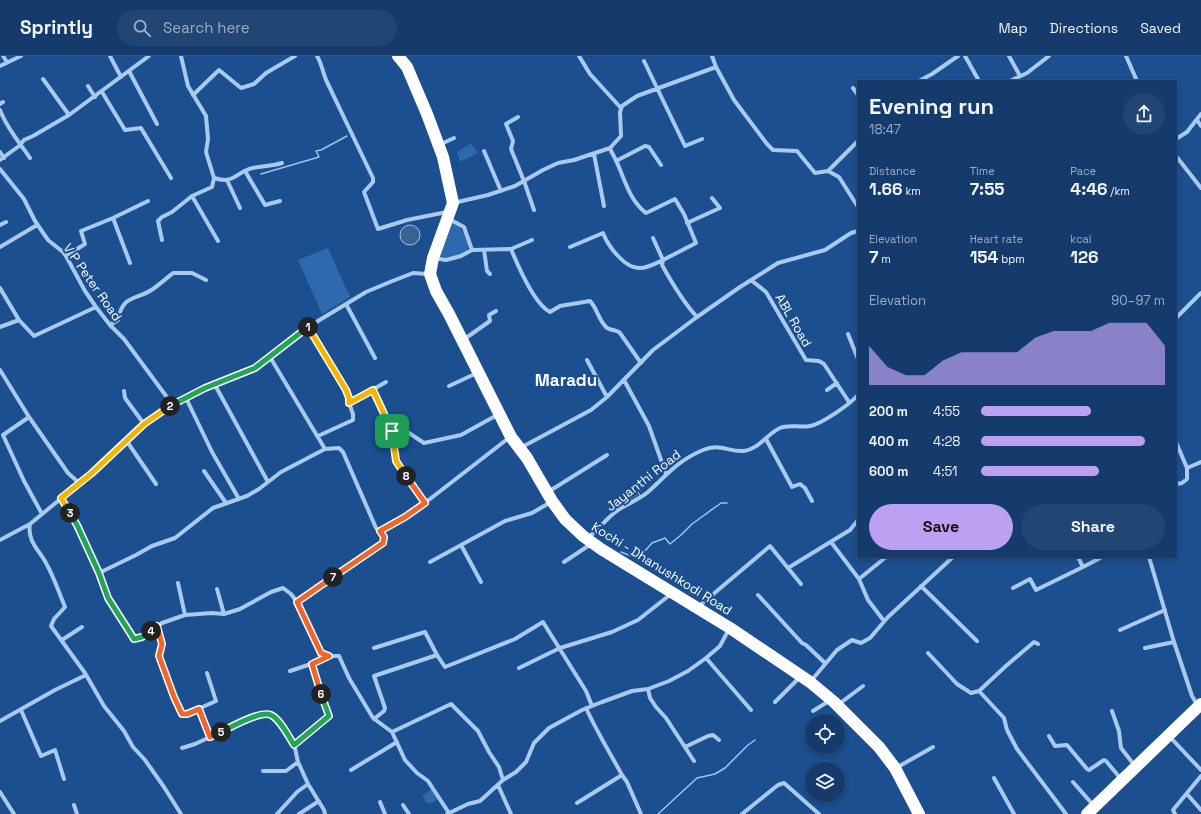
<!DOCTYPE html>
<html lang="en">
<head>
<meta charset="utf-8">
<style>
	:root { --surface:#143b6b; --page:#214673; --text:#f1f3f6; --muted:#9dadc1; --line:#33557e; --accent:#bca0f2 }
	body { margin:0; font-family:"Space Grotesk",sans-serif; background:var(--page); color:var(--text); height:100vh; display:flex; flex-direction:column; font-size:15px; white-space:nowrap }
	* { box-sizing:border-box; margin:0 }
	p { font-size:13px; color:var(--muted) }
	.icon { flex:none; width:22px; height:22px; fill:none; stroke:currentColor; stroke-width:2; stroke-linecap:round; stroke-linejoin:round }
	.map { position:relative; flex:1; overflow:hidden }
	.details { position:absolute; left:857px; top:24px; width:320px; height:478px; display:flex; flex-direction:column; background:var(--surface); border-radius:0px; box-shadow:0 2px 6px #0003,0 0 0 1px var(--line) }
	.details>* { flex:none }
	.tools { position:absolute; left:805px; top:658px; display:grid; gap:8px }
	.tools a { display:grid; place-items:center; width:40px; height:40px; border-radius:50%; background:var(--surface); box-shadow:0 2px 6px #0003,0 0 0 1px var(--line); font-size:20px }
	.pin { position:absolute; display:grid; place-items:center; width:34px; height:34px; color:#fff; margin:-17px; border-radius:8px; box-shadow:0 2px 6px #0006 }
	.km { position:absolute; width:20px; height:20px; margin:-10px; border-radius:50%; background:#222; color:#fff; font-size:11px; line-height:20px; text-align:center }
	.round { display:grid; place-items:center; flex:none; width:42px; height:42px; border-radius:21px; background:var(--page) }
	.overview { display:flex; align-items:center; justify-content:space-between; height:68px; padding:0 12px }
	h1 { font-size:22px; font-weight:800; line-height:30px }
	.figures { display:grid; grid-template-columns:repeat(3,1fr); gap:6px; height:68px; padding:4px 12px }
	.figures div { display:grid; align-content:center }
	.figures b { font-size:17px; font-weight:800 }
	.figures small { font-size:11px; font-weight:400 }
	.figures p { font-size:11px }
	.chart { height:112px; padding:8px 12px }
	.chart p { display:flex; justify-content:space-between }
	.chart svg { width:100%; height:72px; margin-top:4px; fill:var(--accent); opacity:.7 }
	.primary-button { display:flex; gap:8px; margin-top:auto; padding:8px 12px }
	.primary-button a { flex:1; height:46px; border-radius:24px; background:var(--accent); color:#111; font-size:16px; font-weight:800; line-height:46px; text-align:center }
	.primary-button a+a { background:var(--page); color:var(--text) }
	ul { padding:0 12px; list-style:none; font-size:13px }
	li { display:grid; grid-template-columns:64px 48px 1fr; align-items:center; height:30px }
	li i { height:10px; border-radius:5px; background:var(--accent) }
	header { display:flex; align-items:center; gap:24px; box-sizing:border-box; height:56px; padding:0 20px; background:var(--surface); border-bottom:1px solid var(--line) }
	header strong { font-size:19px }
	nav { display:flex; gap:22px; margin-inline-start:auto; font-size:14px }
	.search { width:280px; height:36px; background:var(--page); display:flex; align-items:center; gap:10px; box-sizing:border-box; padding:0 14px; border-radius:22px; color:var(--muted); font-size:15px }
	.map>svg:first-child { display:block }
</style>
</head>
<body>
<header>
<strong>Sprintly</strong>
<div class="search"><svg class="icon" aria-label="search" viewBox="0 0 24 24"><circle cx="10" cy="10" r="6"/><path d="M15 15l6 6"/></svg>Search here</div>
<nav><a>Map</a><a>Directions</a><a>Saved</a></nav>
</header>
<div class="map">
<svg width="1201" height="758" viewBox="0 0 1201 758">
	<rect width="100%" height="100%" fill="#1b4f8f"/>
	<path fill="#2e69ad" d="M471,87L478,97L460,106L457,96Z
		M453,166C464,173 464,179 470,189L465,197L450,202L438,200L450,167Z
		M328,192L350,241L322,258L298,204Z
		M432,733L438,743L430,748L429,746L427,748L422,740Z"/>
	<path fill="#3c6290" stroke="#9cc4f0" d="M400 179a10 10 0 1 1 20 0a10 10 0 1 1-20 0Z
		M632,432L637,434L641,441L630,446L625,443V437L628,433Z"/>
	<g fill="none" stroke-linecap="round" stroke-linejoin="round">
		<path stroke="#9cc4f0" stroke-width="1.5" d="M261,118L319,101L316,95L321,94L347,80
			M621,496L636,502L645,495L652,487L665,482L670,488L681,479L692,468L721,447H727
			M658,758L697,722L715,718L725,712L748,689L755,684"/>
		<path stroke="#a9c9ee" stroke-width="4" d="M3,0L7,6
			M110,0L121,21
			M317,0C322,8 323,18 327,26C342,58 358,90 373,122V126L364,136L378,173L407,164L447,156
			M579,0L590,18L621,52
			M712,0L716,11L734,44L767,88L773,94L797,95L815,117L828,115L839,121L858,151
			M965,0L979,25
			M1009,0L1020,20
			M1126,0L1137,25
			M644,5L685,90L702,83
			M0,10L21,0
			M129,15L157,68
			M43,23L69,59
			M919,25L932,18L958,0
			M1010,25L1027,17L1049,0
			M88,30L95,41
			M853,32L858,39
			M102,36L125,74L141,72L171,122
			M193,39L219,14L241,32L254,28L266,17L295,0
			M0,48L3,46
			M0,54C6,71 19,86 30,102
			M518,61L506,68L513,85L511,93L524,125L534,154
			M1197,64L1201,70
			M1176,83L1187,76L1201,58
			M439,89L454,82
			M610,92L621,80L620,56L622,50L637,40L716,11
			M484,95L501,135
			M0,96L4,102
			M594,98L604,150
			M1176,100L1201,132
			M0,104L19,90L24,84L33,80L69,59L149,0
			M616,105L645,90L649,91L661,109
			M0,113L24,143L35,165L48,184L63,196L66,200L85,235L96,251L110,269L124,283L172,348
			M245,115L265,149L280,145
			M828,115L858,85
			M214,122C234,129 237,115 253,112C263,110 272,110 282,107
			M227,124L240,152
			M192,140L218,185
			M453,147L488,139L515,130L543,114L558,107L574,104L610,92C612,98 616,103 618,109C626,127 630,144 646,157L675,143L684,158L696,187L663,204L662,209C672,227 683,246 697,261L740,231L778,207L825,194L851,177L858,175
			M113,162L130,207
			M449,163L464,171L472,194
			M687,167L720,152L712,142
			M0,169L6,166
			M162,184L158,165L162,161L172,156L192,140L212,131L214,122L206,96L208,83L206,60L188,30L181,0
			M0,191L37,169
			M570,191L603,177C608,190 625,213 640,212C648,212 656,207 663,204L653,182
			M511,193L532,184
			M484,194L487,215L490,218
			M66,200L85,188L81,175L113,162L148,145
			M434,202L446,204L461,200L472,194L511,193C518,210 534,248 550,256L560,250L590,245C597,252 598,263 606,271C610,275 616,273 620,277L641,307
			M751,224L766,236L806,304L819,305L824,308L849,346
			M0,232L19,264
			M346,248L375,302
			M1176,262L1201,237
			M110,269L118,264C123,238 135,245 153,233C160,228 167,222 173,217H192L206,224
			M0,271L19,264L34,280L96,251
			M308,271L346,334L349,342V347
			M848,278L858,303
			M463,284L490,265L489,259L496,255
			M270,301L325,393L281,416L259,433L247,440L213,452L175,482L152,490L136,499L99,517L108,542L134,583L142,581L162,567L185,559L212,557L224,558L240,553L271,536L283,532L291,538L297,546L321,597L329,600H339L349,622L373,662L392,676L405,704L417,717L428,725L449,757
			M587,304L607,341
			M0,314L29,361L68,417L79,427
			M624,324L649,370L666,418
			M215,329L268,426
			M449,330L477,317
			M373,334L392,375L396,405L425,447
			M827,334L837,327
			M124,335L125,342L144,368
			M186,342L212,396L239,443
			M29,361L3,379L24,425L42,458
			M392,375L403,373L424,387L461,379L499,358
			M318,380L353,364V358L349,347L386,326
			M766,383L792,431L800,428L805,432L812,445
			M126,384L156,428
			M1176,386L1187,412L1201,406
			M522,391L591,354L607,341L653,294L697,261
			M204,415L226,447
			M1176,428L1182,427L1187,423V412
			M548,436L607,399
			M61,442L77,469L99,517
			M30,468C27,485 39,494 46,507C54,521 59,537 65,551L54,563L51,570L85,617L104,650L124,675L133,691L145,704L164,731L181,758
			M380,475L417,453L510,381
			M588,482C597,474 605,465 614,457C624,449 637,445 648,436C667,419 677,405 703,394C720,387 728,396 744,395C759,393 767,378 780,372C789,368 800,372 810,370C822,368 850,348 858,339
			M0,484L30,468L92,417L144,368L172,348L205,332L255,313L308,271L366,236L390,226L413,217L428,218
			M831,486L859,523
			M461,489L481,526
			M1078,501L1083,511L1102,501
			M1149,501L1174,586L1192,640L1198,650
			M430,506L505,465L532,457L551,446
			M564,506L591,488
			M788,512L850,474L858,464
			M178,527L185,559
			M921,530L977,585
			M1013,532L1030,523L1036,534L1083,511
			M217,533L224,558
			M758,539L802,587L806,589L825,607
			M297,546L383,487L384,481L376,472L343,396L339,392L325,393
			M698,551L770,490L801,528
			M884,565L868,544L859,523L886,501
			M157,570L162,588L159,600L174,641L182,658H187L216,645L207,617
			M1120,574L1165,554
			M62,584L82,571
			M374,592L425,576L437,599L374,620L385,652L384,655L374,663
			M1145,592L1174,586
			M928,597L957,628L971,637L979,635L1004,662L1007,674L1017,693L1066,758
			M437,599L445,611L515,583L543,566L586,635L592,650
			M706,602L751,654
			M519,612L560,592L612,576L638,564L671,538
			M290,615L311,608
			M811,625L837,594L852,584L861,587L870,582L888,561L953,501
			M648,633L650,642L656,651L666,662L694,705
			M979,635L1007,609L1034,586L1038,588
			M775,646L800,621
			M839,648L863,630
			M586,652C597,676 610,697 622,719
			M199,653L209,681
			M21,654L41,700L55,694L64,723
			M813,655L829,645
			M1112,655L1119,675L1121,692L1135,710
			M0,665L55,634L86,619
			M392,676L451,648L478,675L489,696L499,711L503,724
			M1049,680L1055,690L1067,689L1087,713L1089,714L1104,704L1106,705L1121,723
			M1169,680L1201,714
			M294,689L329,660L311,608L329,600
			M685,691L708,680L713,679L719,684
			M182,692L195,688L260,658H270L276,663L288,679L295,692L298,706L308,728L324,754L325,758
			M896,712L933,691
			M351,714L397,686
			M263,715H286L298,706
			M994,722L1014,758
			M1073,726L1094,750
			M498,729L511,758
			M0,736L14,758
			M1187,738L1201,754
			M380,746L385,758
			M577,747L622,719L627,726L641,758
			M74,749L77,758
			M403,749L409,758
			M277,758L297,736L308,728
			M299,758L319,745
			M447,758L468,748L480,745L503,724L516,716L526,706L534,687L549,672L582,654L602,646L632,635L648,633L669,625L688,615L706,602L720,590L729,573
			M742,758L778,729L784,727L819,758
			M1175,758L1173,754L1201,720"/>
		<path stroke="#fff" stroke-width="12" d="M398,0L407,11L427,58L443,101L453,147L433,202L430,218L436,235L449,258L511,381L527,402L552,445L565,463L583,480L601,493L730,572L810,626L834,646L879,691L895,712L919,758
			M1087,758L1201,648"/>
	</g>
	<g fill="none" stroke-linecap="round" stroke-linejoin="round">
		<g stroke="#fff" stroke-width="8">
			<path id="split-1" d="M308,271L346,334L349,342V347L373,334L392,375"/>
		</g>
		<g stroke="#fff" stroke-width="8">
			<path id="split-2" d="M170,350L205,332L255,312L308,271"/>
		</g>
		<g stroke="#fff" stroke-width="8">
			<path id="split-3" d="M70,457L61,442L92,417L144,368L170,350"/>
		</g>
		<g stroke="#fff" stroke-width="8">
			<path id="split-4" d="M70,457L77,469L99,517L108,542L134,583L142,581L151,575"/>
		</g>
		<g stroke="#fff" stroke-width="8">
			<path id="split-5" d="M151,575L157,570L162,588L159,600L174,641L182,658H187L199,653L210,681L221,676"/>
		</g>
		<g stroke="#fff" stroke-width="8">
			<path id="split-6" d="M221,676C231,671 261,654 271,659C280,663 289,681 294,689L329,660L321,638"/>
		</g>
		<g stroke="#fff" stroke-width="8">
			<path id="split-7" d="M321,638L312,608L329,600L321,597L297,546L333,521"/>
		</g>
		<g stroke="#fff" stroke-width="8">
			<path id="split-8" d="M333,521L383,487L384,481L380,475L405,461L425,447L406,420"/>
		</g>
		<g stroke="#fff" stroke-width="8">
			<path id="split-9" d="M392,375L396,405L406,420"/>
		</g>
		<use href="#split-1" stroke="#f5b400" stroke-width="5"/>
		<use href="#split-2" stroke="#22a559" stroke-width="5"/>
		<use href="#split-3" stroke="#f5b400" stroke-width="5"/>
		<use href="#split-4" stroke="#22a559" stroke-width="5"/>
		<use href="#split-5" stroke="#f0652b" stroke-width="5"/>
		<use href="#split-6" stroke="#22a559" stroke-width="5"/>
		<use href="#split-7" stroke="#f0652b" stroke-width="5"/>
		<use href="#split-8" stroke="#f0652b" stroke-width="5"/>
		<use href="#split-9" stroke="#f5b400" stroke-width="5"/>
	</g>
	<g text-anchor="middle" stroke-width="4" stroke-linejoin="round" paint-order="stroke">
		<g font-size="13" fill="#fff" stroke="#1b4f8f">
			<text transform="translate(93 226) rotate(55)" y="5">V P Peter Road</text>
			<text transform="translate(794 264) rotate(60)" y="5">ABL Road</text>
			<text transform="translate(643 424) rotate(-38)" y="5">Jayanthi Road</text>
			<text transform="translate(662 512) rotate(32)" y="5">Kochi - Dhanushkodi Road</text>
		</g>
		<g font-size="17" font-weight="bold" fill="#fff" stroke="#1b4f8f">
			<text x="566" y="330">Maradu</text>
		</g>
	</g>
</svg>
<div class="tools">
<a><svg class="icon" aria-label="locate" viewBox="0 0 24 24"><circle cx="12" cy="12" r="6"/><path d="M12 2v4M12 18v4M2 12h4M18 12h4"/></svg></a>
<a><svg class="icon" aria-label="layers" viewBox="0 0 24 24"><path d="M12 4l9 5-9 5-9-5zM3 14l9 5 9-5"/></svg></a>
</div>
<div class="pin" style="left:392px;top:375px;background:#1e9e55"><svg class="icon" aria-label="arrive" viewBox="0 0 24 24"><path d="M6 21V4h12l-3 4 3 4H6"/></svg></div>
<b class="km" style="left:308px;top:271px">1</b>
<b class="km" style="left:170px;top:350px">2</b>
<b class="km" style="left:70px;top:457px">3</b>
<b class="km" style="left:151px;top:575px">4</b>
<b class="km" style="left:221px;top:676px">5</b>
<b class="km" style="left:321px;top:638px">6</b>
<b class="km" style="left:333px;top:521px">7</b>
<b class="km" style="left:406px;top:420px">8</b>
<section class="details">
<div class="overview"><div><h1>Evening run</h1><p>18:47</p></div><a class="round"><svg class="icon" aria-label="share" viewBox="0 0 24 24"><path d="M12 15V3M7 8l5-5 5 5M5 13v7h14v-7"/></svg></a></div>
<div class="figures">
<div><p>Distance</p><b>1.66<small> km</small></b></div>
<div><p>Time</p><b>7:55</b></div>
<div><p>Pace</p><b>4:46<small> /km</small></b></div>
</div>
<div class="figures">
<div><p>Elevation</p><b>7<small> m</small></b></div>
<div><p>Heart rate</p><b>154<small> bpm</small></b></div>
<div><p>kcal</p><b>126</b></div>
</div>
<div class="chart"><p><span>Elevation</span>90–97 m</p>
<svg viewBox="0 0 160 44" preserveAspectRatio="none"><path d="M0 44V20L10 33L20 38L30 38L40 29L50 24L60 24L70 24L80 24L90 15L100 11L110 11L120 11L130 6L140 6L150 6L160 20V44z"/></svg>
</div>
<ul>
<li><b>200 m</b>4:55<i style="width:60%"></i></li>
<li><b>400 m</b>4:28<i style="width:89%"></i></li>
<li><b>600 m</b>4:51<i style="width:64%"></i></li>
</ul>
<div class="primary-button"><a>Save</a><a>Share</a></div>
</section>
</div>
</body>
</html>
